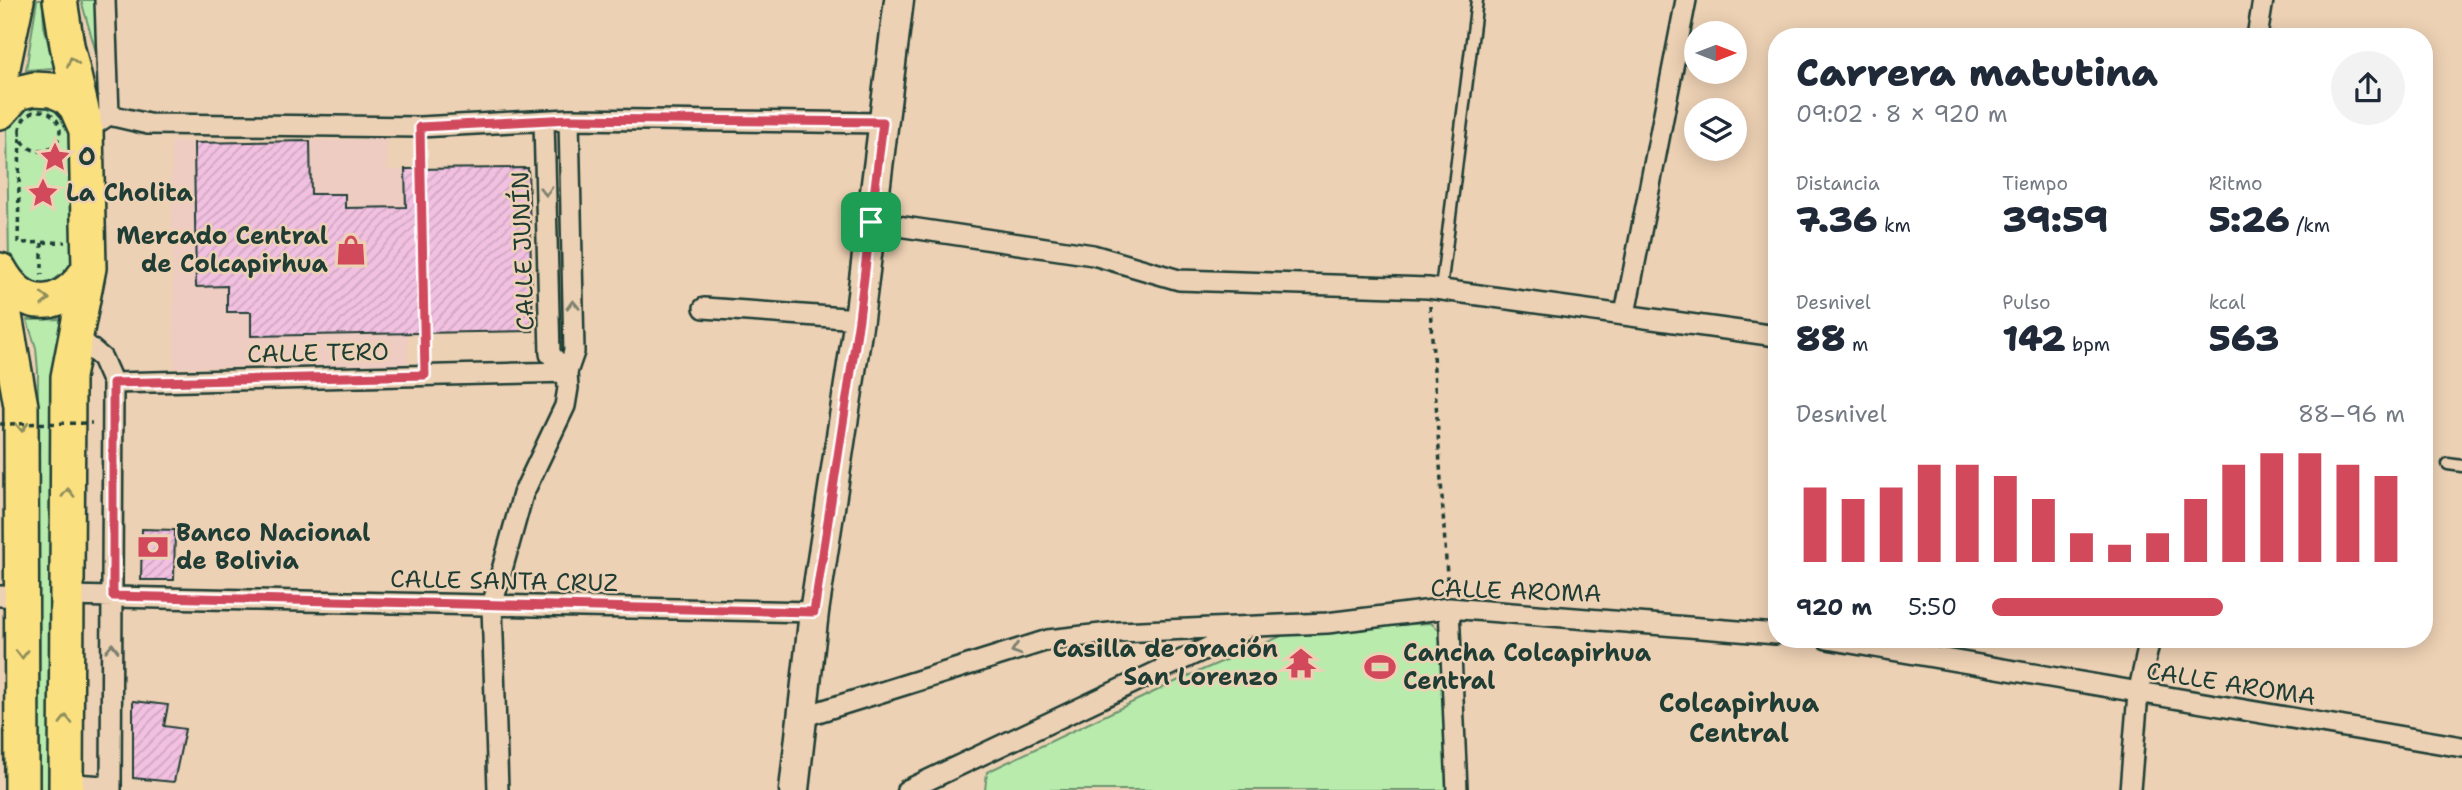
<!DOCTYPE html>
<html lang="es">
<head>
<meta charset="utf-8">
<style>
	:root { --surface:#fff; --page:#f2f2f3; --text:#1f2937; --muted:#747a83; --accent:#d1495b }
	body { margin:0; font-family:"Shantell Sans",sans-serif; background:var(--page); color:var(--text); height:100vh; display:flex; flex-direction:column; font-size:26px; white-space:nowrap }
	* { box-sizing:border-box; margin:0 }
	p { font-size:23px; color:var(--muted) }
	.icon { flex:none; width:38px; height:38px; fill:none; stroke:currentColor; stroke-width:2; stroke-linecap:round; stroke-linejoin:round }
	.map { position:relative; flex:1; overflow:hidden }
	.side { position:absolute; left:1768px; top:28px; width:665px; height:620px; display:flex; flex-direction:column; background:var(--surface); border-radius:28px; box-shadow:0 4px 18px #0003 }
	.side>* { flex:none }
	.needle { width:46px; rotate:90deg }
	.fabs { position:absolute; left:1684px; top:21px; display:grid; gap:14px }
	.fabs a { display:grid; place-items:center; width:63px; height:63px; border-radius:50%; background:var(--surface); box-shadow:0 4px 18px #0003; font-size:35px }
	.pin { position:absolute; display:grid; place-items:center; width:60px; height:60px; color:#fff; margin:-30px; border-radius:14px; box-shadow:0 4px 10px #0006 }
	.round { display:grid; place-items:center; flex:none; width:74px; height:74px; border-radius:37px; background:var(--page) }
	.head { display:flex; align-items:center; justify-content:space-between; height:119px; padding:0 28px }
	h1 { font-size:38px; font-weight:800; line-height:52px }
	.stats { display:grid; grid-template-columns:repeat(3,1fr); gap:10px; height:119px; padding:7px 28px }
	.stats div { display:grid; align-content:center }
	.stats b { font-size:35px; font-weight:800 }
	.stats small { font-size:19px; font-weight:400 }
	.stats p { font-size:19px }
	.chart { height:196px; padding:14px 28px }
	.chart p { display:flex; justify-content:space-between }
	.chart svg { width:100%; height:126px; margin-top:7px; stroke:var(--accent); stroke-width:6 }
	ul { padding:0 28px; list-style:none; font-size:23px }
	li { display:grid; grid-template-columns:112px 84px 1fr; align-items:center; height:52px }
	li i { height:18px; border-radius:9px; background:var(--accent) }
	.map>svg:first-child { display:block }
</style>
</head>
<body>
<div class="map">
<svg width="2462" height="790" viewBox="0 0 2462 790">
	<defs>
		<pattern id="building-hatch" width="6" height="6" patternUnits="userSpaceOnUse" patternTransform="scale(1.75)"><rect width="6" height="6" fill="#f2c0e0"/><path d="M-1 1l2-2M0 6l6-6M5 7l2-2" fill="none" stroke="#cfa6c1"/></pattern>
	</defs>
	<rect width="100%" height="100%" fill="#edd1b4"/>
	<filter id="ink" filterUnits="userSpaceOnUse"><feTurbulence type="fractalNoise" baseFrequency=".0143" numOctaves="2"/><feDisplacementMap in="SourceGraphic" scale="14" xChannelSelector="R" yChannelSelector="G"/><feConvolveMatrix kernelMatrix="1 2 1 2 8 2 1 2 1" color-interpolation-filters="sRGB"/></filter>
	<g filter="url(#ink)">
		<path fill="#eeccc1" d="M387,139L388,170L528,168L533,331L408,333V365L174,368L171,142Z"/>
		<path fill="#b8ebac" stroke="#6c9470" stroke-width="2" d="M37,0H43L44,26L54,68L26,70Z
			M81,0H96L100,66Z
			M42,100L69,117L75,264L65,279L39,288L9,265L7,128L17,109Z
			M65,319L52,374L50,790H36L38,371L36,348L27,320Z
			M1431,623L1442,633L1446,790H985L987,772L1179,680L1293,631Z"/>
		<path fill="url(#building-hatch)" stroke="#1f3d34" stroke-width="2" d="M310,141L311,194H345V208L406,207L405,169L528,168L533,331L251,336V312H227V286L196,287L194,143Z
			M142,529L175,530L174,580H141Z
			M133,701L168,705L164,726L185,729L174,782L133,778Z"/>
		<g fill="none" stroke-linecap="round" stroke-linejoin="round">
			<g stroke="#1f3d34" stroke-width="15">
				<path id="service" d="M1441,289L1477,0
					M2448,464L2462,466"/>
			</g>
			<g stroke="#1f3d34" stroke-width="24">
				<path id="minor" d="M105,0L109,115
					M2257,37L2263,0
					M544,122L550,354L567,372
					M86,130L109,115L148,124L420,127L569,119L883,123
					M871,222L1093,255L1179,280L1428,288L1776,336
					M704,308L859,319
					M1625,314L1686,0
					M74,334L102,358L113,383L111,790
					M113,383L567,372
					M0,596L21,597
					M67,596L814,612
					M1449,608L1457,790
					M1827,639L2462,747
					M802,717L1048,640L1119,632L1327,623L1449,608L1776,634
					M498,790L492,606L523,494L565,406L568,388L567,372L574,352L569,119
					M907,790L1243,631
					M2130,790L2138,694L2150,639"/>
			</g>
			<g stroke="#1f3d34" stroke-width="33">
				<path id="secondary" d="M66,788L97,790
					M794,790L814,612L859,319L899,0"/>
			</g>
			<g stroke="#1f3d34" stroke-width="38">
				<path id="trunk" d="M60,0L67,45L84,119
					M0,82L17,0
					M0,112L17,93L34,89L52,90L66,96L76,107L86,130L89,268C65,309 25,315 0,270
					M0,287L21,406L22,790
					M66,790L68,377L89,268"/>
			</g>
			<path stroke="#1f3d34" stroke-width="3.5" stroke-dasharray="5 5" stroke-linecap="butt" d="M20 131a20 20 0 1 1 40 0a20 20 0 1 1-40 0Z
				M20,128L18,243L65,242
				M421,143L425,359
				M42,243V275
				M1430,306L1448,592"/>
			<use href="#service" stroke="#edd1b4" stroke-width="10"/>
			<use href="#minor" stroke="#edd1b4" stroke-width="19"/>
			<use href="#secondary" stroke="#edd1b4" stroke-width="28"/>
			<use href="#trunk" stroke="#fbe080" stroke-width="33"/>
			<path stroke="#1f3d34" stroke-width="3.5" stroke-dasharray="5 5" stroke-linecap="butt" d="M0,424L92,423"/>
		</g>
		<defs><path id="oneway-chevron" d="M-2-3.5L2.5 0L-2 3.5" fill="none" stroke-width="1.6" stroke-linecap="round" stroke-linejoin="round" transform="scale(1.75)"/></defs>
		<g stroke="#8d8e5a">
			<use href="#oneway-chevron" transform="translate(72 62) rotate(-107)"/>
			<use href="#oneway-chevron" transform="translate(45 299) rotate(-2)"/>
			<use href="#oneway-chevron" transform="translate(22 427) rotate(88)"/>
			<use href="#oneway-chevron" transform="translate(68 493) rotate(-90)"/>
			<use href="#oneway-chevron" transform="translate(22 654) rotate(90)"/>
			<use href="#oneway-chevron" transform="translate(66 720) rotate(-90)"/>
		</g>
		<g stroke="#7c806e">
			<use href="#oneway-chevron" transform="translate(546 191) rotate(88)"/>
			<use href="#oneway-chevron" transform="translate(573 305) rotate(-91)"/>
			<use href="#oneway-chevron" transform="translate(112 648) rotate(-89)"/>
			<use href="#oneway-chevron" transform="translate(1016 650) rotate(162)"/>
		</g>
	</g>
	<g fill="none" stroke-linecap="round" stroke-linejoin="round" filter="url(#ink)">
		<g stroke="#fff" stroke-width="14">
			<path id="route" d="M569,119L883,122L859,319L814,612L113,596V383L425,375L420,127Z"/>
		</g>
		<use href="#route" stroke="#d1495b" stroke-width="9"/>
	</g>
	<defs>
		<g id="sight-bare" transform="scale(2.415)"><path d="M0-6L1.8-2.2L6-1.7L2.9 1.2L3.7 5.4L0 3.3L-3.7 5.4L-2.9 1.2L-6-1.7L-1.8-2.2Z" fill="#d1495b" stroke="#edd1b4" stroke-width="2.5" paint-order="stroke"/></g>
		<g id="shop-bare" transform="scale(2.415)"><path d="M-5-2.5h2.3a2.7 3.5 0 0 1 5.4 0H5L5.5 6h-11ZM-1.5-2.5h3a1.5 2.3 0 0 0-3 0Z" fill="#d1495b" stroke="#edd1b4" stroke-width="2.5" paint-order="stroke"/></g>
		<g id="bank-bare" transform="scale(2.415)"><path d="M-6-4H6V4H-6ZM0-2.3a2.3 2.3 0 1 0 0 4.6a2.3 2.3 0 1 0 0-4.6Z" fill="#d1495b" stroke="#edd1b4" stroke-width="2.5" paint-order="stroke"/></g>
		<g id="temple-bare" transform="scale(2.415)"><path d="M0-6L5-2H3V0L6.5 2.5H4V6H1.5V3h-3V6H-4V2.5H-6.5L-3 0V-2H-5Z" fill="#d1495b" stroke="#edd1b4" stroke-width="2.5" paint-order="stroke"/></g>
		<g id="stadium-bare" transform="scale(2.415)"><path d="M0-5a6.5 5 0 1 0 0 10a6.5 5 0 1 0 0-10ZM-3.5-1.8h7v3.6h-7Z" fill="#d1495b" stroke="#edd1b4" stroke-width="2.5" paint-order="stroke"/></g>
	</defs>
	<g fill-rule="evenodd">
		<use href="#sight-bare" x="55" y="157"/>
		<use href="#sight-bare" x="43" y="193"/>
		<use href="#shop-bare" x="351" y="250"/>
		<use href="#bank-bare" x="153" y="547"/>
		<use href="#temple-bare" x="1301" y="663"/>
		<use href="#stadium-bare" x="1380" y="667"/>
	</g>
	<g text-anchor="middle" stroke-width="5" stroke-linejoin="round" paint-order="stroke">
		<g font-size="24" font-weight="bold" fill="#1f3d34" stroke="#edd1b4" text-anchor="start">
			<text x="78" y="165">O</text>
			<text x="66" y="201">La Cholita</text>
			<text x="328" y="244" text-anchor="end">Mercado Central<tspan x="328" dy="28">de Colcapirhua</tspan></text>
			<text x="176" y="541">Banco Nacional<tspan x="176" dy="28">de Bolivia</tspan></text>
			<text x="1278" y="657" text-anchor="end">Casilla de oración<tspan x="1278" dy="28">San Lorenzo</tspan></text>
			<text x="1403" y="661">Cancha Colcapirhua<tspan x="1403" dy="28">Central</tspan></text>
		</g>
		<g font-size="24" fill="#1f3d34" stroke="#edd1b4">
			<text transform="translate(523 251) rotate(-92)" y="8">CALLE JUNÍN</text>
			<text transform="translate(318 353) rotate(-1)" y="8">CALLE TERO</text>
			<text transform="translate(504 581) rotate(1)" y="8">CALLE SANTA CRUZ</text>
			<text transform="translate(1516 591) rotate(2)" y="8">CALLE AROMA</text>
			<text transform="translate(2231 684) rotate(9)" y="8">CALLE AROMA</text>
		</g>
		<g font-size="26" font-weight="bold" fill="#1f3d34" stroke="#edd1b4">
			<text x="1739" y="712">Colcapirhua<tspan x="1739" dy="30">Central</tspan></text>
		</g>
	</g>
</svg>
<div class="fabs">
<a><svg class="needle" viewBox="-14 -14 28 28"><path d="M0-13l5 13h-10z" fill="#e53935"/><path d="M0 13l5-13h-10z" fill="#747a83"/></svg></a>
<a><svg class="icon" aria-label="layers" viewBox="0 0 24 24"><path d="M12 4l9 5-9 5-9-5zM3 14l9 5 9-5"/></svg></a>
</div>
<div class="pin" style="left:871px;top:222px;background:#1e9e55"><svg class="icon" aria-label="arrive" viewBox="0 0 24 24"><path d="M6 21V4h12l-3 4 3 4H6"/></svg></div>
<section class="side">
<div class="head"><div><h1>Carrera matutina</h1><p>09:02 · 8 × 920 m</p></div><a class="round"><svg class="icon" aria-label="share" viewBox="0 0 24 24"><path d="M12 15V3M7 8l5-5 5 5M5 13v7h14v-7"/></svg></a></div>
<div class="stats">
<div><p>Distancia</p><b>7.36<small> km</small></b></div>
<div><p>Tiempo</p><b>39:59</b></div>
<div><p>Ritmo</p><b>5:26<small> /km</small></b></div>
</div>
<div class="stats">
<div><p>Desnivel</p><b>88<small> m</small></b></div>
<div><p>Pulso</p><b>142<small> bpm</small></b></div>
<div><p>kcal</p><b>563</b></div>
</div>
<div class="chart"><p><span>Desnivel</span>88–96 m</p>
<svg viewBox="0 0 160 44" preserveAspectRatio="none"><path d="M5 44V18M15 44V22M25 44V18M35 44V10M45 44V10M55 44V14M65 44V22M75 44V34M85 44V38M95 44V34M105 44V22M115 44V10M125 44V6M135 44V6M145 44V10M155 44V14"/></svg>
</div>
<ul>
<li><b>920 m</b>5:50<i style="width:56%"></i></li>
</ul>
</section>
</div>
</body>
</html>
